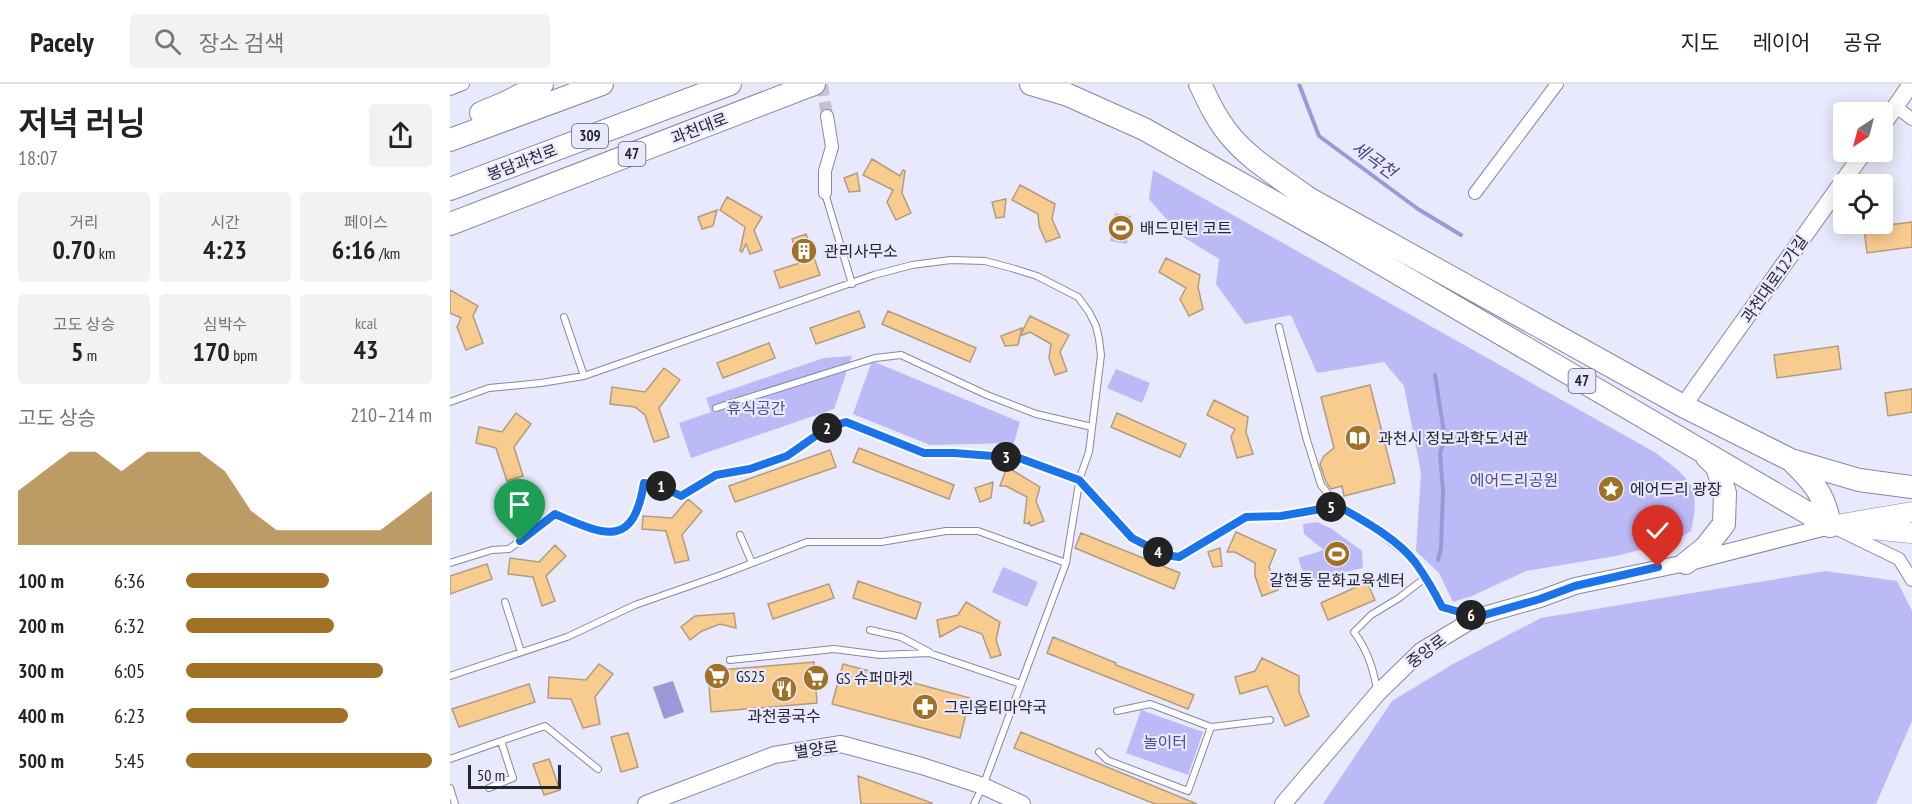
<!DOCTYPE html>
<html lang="ko">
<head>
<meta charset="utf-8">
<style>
	:root { --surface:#fff; --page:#f2f2f2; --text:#222; --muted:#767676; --line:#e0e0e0; --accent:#a17125 }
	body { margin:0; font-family:"PT Sans Narrow","Noto Sans KR",sans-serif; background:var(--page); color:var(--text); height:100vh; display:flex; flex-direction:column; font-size:22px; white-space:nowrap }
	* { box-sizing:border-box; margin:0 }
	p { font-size:20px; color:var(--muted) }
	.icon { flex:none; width:33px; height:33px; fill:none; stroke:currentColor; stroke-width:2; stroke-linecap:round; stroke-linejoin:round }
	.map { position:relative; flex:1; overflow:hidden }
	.side { display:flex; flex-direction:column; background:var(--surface); width:450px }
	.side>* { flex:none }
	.needle { width:39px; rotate:216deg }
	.fabs { position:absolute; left:1383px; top:18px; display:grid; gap:12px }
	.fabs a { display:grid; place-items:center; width:60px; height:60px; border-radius:6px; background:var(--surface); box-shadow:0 3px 15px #0003; font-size:30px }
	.scale { position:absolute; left:18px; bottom:15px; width:93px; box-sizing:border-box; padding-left:6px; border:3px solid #252531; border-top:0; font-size:16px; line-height:21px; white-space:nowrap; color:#252531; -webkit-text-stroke:4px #e9e9fd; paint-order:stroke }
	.pin { position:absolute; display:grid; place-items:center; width:51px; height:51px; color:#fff; margin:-62px -26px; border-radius:50% 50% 50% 0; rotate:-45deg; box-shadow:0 0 6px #0007 }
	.pin .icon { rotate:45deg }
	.km { position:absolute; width:30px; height:30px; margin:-15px; border-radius:50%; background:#222; color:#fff; font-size:16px; line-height:30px; text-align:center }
	.round { display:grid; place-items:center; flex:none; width:63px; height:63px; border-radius:6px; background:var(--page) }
	.summary { display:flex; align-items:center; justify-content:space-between; height:102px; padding:0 18px }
	h1 { font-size:33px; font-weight:600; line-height:45px }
	.stats { display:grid; grid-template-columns:repeat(3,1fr); gap:9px; height:102px; padding:6px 18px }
	.stats div { display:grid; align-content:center; border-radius:6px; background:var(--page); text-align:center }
	.stats b { font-size:26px; font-weight:600 }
	.stats small { font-size:16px; font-weight:400 }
	.stats p { font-size:16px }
	.chart { height:168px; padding:12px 18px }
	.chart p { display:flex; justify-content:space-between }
	.chart svg { width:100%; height:108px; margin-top:6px; fill:var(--accent); opacity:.7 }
	ul { padding:0 18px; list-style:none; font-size:20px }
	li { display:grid; grid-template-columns:96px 72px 1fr; align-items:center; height:45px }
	li i { height:15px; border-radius:8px; background:var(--accent) }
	header { display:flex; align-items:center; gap:36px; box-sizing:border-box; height:84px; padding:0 30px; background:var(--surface); border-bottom:2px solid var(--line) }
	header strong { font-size:28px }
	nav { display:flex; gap:33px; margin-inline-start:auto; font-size:21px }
	.search { width:420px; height:54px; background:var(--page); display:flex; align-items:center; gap:15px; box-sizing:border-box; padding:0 21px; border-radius:6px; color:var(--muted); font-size:22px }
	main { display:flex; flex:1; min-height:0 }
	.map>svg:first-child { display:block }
</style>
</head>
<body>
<header>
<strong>Pacely</strong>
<div class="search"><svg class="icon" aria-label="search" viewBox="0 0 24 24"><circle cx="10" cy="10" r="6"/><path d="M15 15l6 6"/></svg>장소 검색</div>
<nav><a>지도</a><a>레이어</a><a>공유</a></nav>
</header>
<main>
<section class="side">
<div class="summary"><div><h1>저녁 러닝</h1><p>18:07</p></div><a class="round"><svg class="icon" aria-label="share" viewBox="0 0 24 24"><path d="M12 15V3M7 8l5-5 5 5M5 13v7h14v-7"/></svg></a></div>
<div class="stats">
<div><p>거리</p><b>0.70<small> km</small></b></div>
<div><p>시간</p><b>4:23</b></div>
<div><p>페이스</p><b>6:16<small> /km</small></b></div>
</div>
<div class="stats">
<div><p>고도 상승</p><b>5<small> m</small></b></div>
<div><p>심박수</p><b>170<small> bpm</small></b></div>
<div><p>kcal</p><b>43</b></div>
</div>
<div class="chart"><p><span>고도 상승</span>210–214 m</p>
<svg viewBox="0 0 160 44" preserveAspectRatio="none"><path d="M0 44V22L10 14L20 6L30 6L40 14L50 6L60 6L70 6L80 14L90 30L100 38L110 38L120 38L130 38L140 38L150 30L160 22V44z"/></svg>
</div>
<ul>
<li><b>100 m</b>6:36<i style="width:58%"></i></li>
<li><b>200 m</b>6:32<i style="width:60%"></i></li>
<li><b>300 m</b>6:05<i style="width:80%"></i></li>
<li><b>400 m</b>6:23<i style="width:66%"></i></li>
<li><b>500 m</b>5:45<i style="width:100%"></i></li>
</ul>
</section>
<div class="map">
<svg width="1462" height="720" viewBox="0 0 1462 720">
	<rect width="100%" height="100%" fill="#e9e9fd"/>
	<path fill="#bbb9f6" d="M703,86L1206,369C1241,396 1251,401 1241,447L1225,457L1166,472L1076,487L1022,512L1003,518L989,489L966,467L971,389L954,302L934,278L867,289L841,231L795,240L766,200L769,175L730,151L699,115Z
		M665,129L681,132L677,160L660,157Z
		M402,272L384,325L241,374L229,339L261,328L256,314L374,274Z
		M422,277L570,338L564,359L480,361L403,330Z
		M666,285L700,299L692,319L657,304Z
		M867,438L882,445L912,467L913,484L856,497L848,474L874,466L854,450L853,440Z
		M553,483L588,498L577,523L542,508Z
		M1375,487L1447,497L1462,527V637L1426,720H873L942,617L1003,580L1091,534Z
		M691,626L753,648L738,691L676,669Z"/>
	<path fill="#9b98d8" d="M223,597L234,628L214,635L203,603Z"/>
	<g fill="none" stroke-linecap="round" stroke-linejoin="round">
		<path stroke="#9b98d8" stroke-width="4" d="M849,0L869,52L968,125L1011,151
			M985,291L995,355L990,369L993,407L991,464L988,476"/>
	</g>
	<path fill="#f8cb8f" stroke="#b09c81" stroke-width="1.5" d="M422,75L450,92L453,86L455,87L452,109L461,129L446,136L437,118L443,106L413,91Z
		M407,89L410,107L399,108L394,94Z
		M570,101L605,120L602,135L610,153L596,158L589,142L588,130L562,116Z
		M277,113L312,133L304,146L312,166L300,170L296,160L292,168L290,167L295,143L270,126Z
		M556,115L554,133L546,134L542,118Z
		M267,126L263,142L252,145L248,133Z
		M1462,138V163L1417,169L1414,144Z
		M356,150L370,191L330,204L324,187L350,179L342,155Z
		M716,174L750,191L748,203L753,225L739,232L730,215L736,204L709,188Z
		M0,206L28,222L23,232L33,259L16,266L7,243L11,234L0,229Z
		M409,227L415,243L366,260L360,244Z
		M438,227L526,264L520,278L432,240Z
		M580,232L619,251L610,268L617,287L605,291L599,274L601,260L580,248L570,252Z
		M572,244L568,261L555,262L551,252Z
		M319,259L325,274L273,294L267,279Z
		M1388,262L1391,285L1327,294L1324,271Z
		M214,284L230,296L209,324L219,353L204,358L195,331L185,323L160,320L162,303L195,308Z
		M920,301L945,399L894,412L892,402L881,405L876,398L870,380L874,372L884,364L871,313Z
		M1462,305V328L1438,332L1435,309Z
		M764,316L798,333L796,348L803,370L787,374L781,353L785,345L757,331Z
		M66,329L81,340L64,363L73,392L57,397L46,364L26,359L29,343L52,348Z
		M667,329L736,360L730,373L661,343Z
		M409,364L504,401L499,415L403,378Z
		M380,366L386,383L285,418L279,402Z
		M557,383L590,403L586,417L594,437L581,442L579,437V440L574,439L577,413L556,402H550Z
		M543,398L541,414L530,418L525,404Z
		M238,415L252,427L232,451L239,476L225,479L216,447L192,445L193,432L222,434Z
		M786,448L826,466L819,483L828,506L812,512L805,492V479L785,468H777Z
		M631,449L730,489L724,505L625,464Z
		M105,461L116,472L96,492L105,517L92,522L83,493L58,490L60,474L89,478Z
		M770,464L772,482L763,483L758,468Z
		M37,480L42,495L0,510V492Z
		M408,497L471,519L466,535L403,514Z
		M917,498L925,516L878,536L871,519Z
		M379,500L384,514L323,535L318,520Z
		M516,518L550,538L546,556L551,571L541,574L532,550L510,542L490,553L487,536L508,531Z
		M284,529L286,544L270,540L252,547L240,556L231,543L245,532Z
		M603,553L666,579V581L744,611L738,625L597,569Z
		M812,574L849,592V608L859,632L835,642L817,602L790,610L785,593L805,587Z
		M364,578L367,619L261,628L258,587Z
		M149,580L163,590L145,613L150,640L133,644L121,615L98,614L99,593L136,596Z
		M393,580L520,614L510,654L382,620Z
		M79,600L85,618L9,643L2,625Z
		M571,648L645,678L747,720H705L564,664Z
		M178,649L188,683L171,688L161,653Z
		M99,675L110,706L94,711L83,680Z
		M408,692L482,719L481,720H411Z"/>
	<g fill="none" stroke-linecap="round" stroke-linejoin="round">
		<path stroke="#c2c2d4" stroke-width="12" stroke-dasharray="12 6" stroke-linecap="butt" d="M372,0L377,32"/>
		<g stroke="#8786a4" stroke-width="8">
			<path id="lane" d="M375,109L402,200
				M114,233L134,292
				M829,243L856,353L871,401L888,422L916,438L963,476L980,499L992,523L1024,532
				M0,318L39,304L91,299L134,292L424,191L462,181L501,176L535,177L565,185L587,192L628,213L639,228L646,242L649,255L651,271L639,368L630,393L616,479L533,702L524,720
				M266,324L425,274L451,271L537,311L586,330L642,343
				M290,451L302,479
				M0,479L42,466L59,465L105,430C154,451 183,467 194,399L208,401L231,412L266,391L300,385L337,372L377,344L396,338L474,369H504L569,374L629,396L682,454L715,471L729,473L797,433L832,432L888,422
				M55,518L71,568
				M420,546L451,553L479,568
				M280,576L384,565L430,571L479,569L571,600
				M0,592L117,553L185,521L271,491L357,458H431L496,447H528L616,479
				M927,606C923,583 917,566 904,548L921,531L949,514L975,494
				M667,627L700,620L761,643
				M51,657L95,642L148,685
				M649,668L657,676L738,707L761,643L820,636
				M0,675L51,657L63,694L39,704
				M0,704L5,720"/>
		</g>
		<g stroke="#8786a4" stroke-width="14">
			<path id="street" d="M0,5L13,0
				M1446,23L1462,35
				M375,109V87L382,63L377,32
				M1025,109L1107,0
				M1381,442L1449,475L1462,496"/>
		</g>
		<g stroke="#8786a4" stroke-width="18">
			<path id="secondary" d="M1432,42L1461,0
				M1233,322L1414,68
				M196,720L324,671L391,660L472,682L533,702L572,720
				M833,720L928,609L971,567L1027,533L1090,515L1125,502L1236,479L1380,442"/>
		</g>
		<g stroke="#8786a4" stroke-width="21">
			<path id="primary" d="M1380,442L1462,428
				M1410,444L1462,449"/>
		</g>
		<g stroke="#8786a4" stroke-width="24">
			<path id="highway" d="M581,0L618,11L694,45L884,152L1380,442
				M750,0C758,17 766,34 778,49C799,76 831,94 858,114L1233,322L1341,376L1409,396L1462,403
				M31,29L55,19L92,0
				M0,56L152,0
				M0,105L280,0
				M0,140L364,0
				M1342,377C1364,399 1375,411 1380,442
				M1236,479L1256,463L1274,440L1275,409L1267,383L1257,373"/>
		</g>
		<use href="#lane" stroke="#fff" stroke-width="6"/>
		<use href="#street" stroke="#fff" stroke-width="12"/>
		<use href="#secondary" stroke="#fff" stroke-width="16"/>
		<use href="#primary" stroke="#fff" stroke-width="20"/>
		<use href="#highway" stroke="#fff" stroke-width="22"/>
	</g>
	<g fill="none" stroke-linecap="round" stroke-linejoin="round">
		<g stroke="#fff" stroke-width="12">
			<path id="route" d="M70,457L105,430C154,451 183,466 194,399L208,401L231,412L266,391L300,385L337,372L377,344L396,338L474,369H504L569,374L629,396L682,454L715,471L729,473L796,433L831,432L888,422C914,437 946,454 965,478C975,492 984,507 992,523L1027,533L1090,515L1125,502L1208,483"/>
		</g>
		<use href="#route" stroke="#1a73e8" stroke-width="8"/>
	</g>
	<defs>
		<g id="stadium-disc" transform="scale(1.35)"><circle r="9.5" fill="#a17125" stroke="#e9e9fd"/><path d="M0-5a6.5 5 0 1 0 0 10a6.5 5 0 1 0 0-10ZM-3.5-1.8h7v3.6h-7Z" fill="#fff"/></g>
		<g id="building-disc" transform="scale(1.35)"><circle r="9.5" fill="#a17125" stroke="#e9e9fd"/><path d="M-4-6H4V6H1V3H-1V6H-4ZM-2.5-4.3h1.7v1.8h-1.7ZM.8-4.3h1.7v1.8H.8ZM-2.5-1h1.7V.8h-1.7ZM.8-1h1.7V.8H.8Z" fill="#fff"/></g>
		<g id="library-disc" transform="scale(1.35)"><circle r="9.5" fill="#a17125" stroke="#e9e9fd"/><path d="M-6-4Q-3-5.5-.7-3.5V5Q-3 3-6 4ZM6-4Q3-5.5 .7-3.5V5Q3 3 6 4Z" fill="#fff"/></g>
		<g id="sight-disc" transform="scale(1.35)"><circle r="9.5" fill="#a17125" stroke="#e9e9fd"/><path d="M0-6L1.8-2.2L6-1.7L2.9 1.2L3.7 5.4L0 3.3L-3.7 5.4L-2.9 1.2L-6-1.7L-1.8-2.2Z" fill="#fff"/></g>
		<g id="supermarket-disc" transform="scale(1.35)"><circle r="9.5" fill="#a17125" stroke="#e9e9fd"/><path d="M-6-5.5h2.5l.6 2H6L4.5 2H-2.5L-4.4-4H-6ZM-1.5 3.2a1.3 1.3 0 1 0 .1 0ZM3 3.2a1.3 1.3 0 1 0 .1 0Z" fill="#fff"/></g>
		<g id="restaurant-disc" transform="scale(1.35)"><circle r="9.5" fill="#a17125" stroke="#e9e9fd"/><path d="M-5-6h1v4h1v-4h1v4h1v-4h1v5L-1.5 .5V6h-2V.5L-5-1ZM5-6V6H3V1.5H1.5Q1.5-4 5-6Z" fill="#fff"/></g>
		<g id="pharmacy-disc" transform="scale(1.35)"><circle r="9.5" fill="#a17125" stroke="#e9e9fd"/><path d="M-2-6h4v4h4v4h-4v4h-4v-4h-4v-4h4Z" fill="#fff"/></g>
	</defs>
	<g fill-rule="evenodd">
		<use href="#stadium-disc" x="671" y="144"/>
		<use href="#building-disc" x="354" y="167"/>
		<use href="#library-disc" x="908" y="354"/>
		<use href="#sight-disc" x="1161" y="405"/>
		<use href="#stadium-disc" x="887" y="470"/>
		<use href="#supermarket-disc" x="267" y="592"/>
		<use href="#supermarket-disc" x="366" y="594"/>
		<use href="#restaurant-disc" x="334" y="605"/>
		<use href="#pharmacy-disc" x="475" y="623"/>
	</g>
	<g text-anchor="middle" stroke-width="4.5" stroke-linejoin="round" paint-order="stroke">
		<g fill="#e9e9fd" stroke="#60606e" stroke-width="1.5">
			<rect x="122" y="40" width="36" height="24" rx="4.5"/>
			<rect x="168.5" y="58" width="27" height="24" rx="4.5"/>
			<rect x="1118.5" y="285" width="27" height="24" rx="4.5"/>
		</g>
		<g font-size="15" font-weight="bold" fill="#252531">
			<text x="140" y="57">309</text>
			<text x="182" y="75">47</text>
			<text x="1132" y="302">47</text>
		</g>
		<g font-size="16" fill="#252531" stroke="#e9e9fd">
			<text transform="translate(249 44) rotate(-21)" y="6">과천대로</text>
			<text transform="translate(72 78) rotate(-21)" y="6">봉담과천로</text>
			<text transform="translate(1324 195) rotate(-55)" y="6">과천대로12가길</text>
			<text transform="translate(976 567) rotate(-37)" y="6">중앙로</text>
			<text transform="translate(366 665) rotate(-7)" y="6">별양로</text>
		</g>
		<g font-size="16" fill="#252531" stroke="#e9e9fd" text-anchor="start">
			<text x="690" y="150">배드민턴 코트</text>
			<text x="374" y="173">관리사무소</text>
			<text x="928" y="360">과천시 정보과학도서관</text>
			<text x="1180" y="411">에어드리 광장</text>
			<text x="887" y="502" text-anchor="middle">갈현동 문화교육센터</text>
			<text x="286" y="598">GS25</text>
			<text x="386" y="600">GS 슈퍼마켓</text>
			<text x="494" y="629">그린옵티마약국</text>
			<text x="334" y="638" text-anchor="middle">과천콩국수</text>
		</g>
		<g font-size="16" fill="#534a97" stroke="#e9e9fd">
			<text x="306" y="330">휴식공간</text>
			<text x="1064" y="402">에어드리공원</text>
			<text x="715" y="664">놀이터</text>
		</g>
		<g font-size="18" font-style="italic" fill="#493f8b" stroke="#e9e9fd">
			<text transform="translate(924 76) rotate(36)" y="6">세곡천</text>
		</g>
	</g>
</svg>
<div class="fabs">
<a><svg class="needle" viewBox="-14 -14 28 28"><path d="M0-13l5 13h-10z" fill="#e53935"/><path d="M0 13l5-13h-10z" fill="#767676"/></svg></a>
<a><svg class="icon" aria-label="locate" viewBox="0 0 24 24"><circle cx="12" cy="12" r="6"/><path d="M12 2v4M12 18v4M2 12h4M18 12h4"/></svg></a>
</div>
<div class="scale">50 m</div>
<div class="pin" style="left:70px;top:457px;background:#1e9e55"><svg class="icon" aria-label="arrive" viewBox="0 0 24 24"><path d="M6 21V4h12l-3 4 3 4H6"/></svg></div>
<div class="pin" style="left:1208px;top:483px;background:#d93025"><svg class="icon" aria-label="check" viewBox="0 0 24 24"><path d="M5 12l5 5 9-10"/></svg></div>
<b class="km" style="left:211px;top:402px">1</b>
<b class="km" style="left:377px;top:344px">2</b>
<b class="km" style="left:556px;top:373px">3</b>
<b class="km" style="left:708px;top:468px">4</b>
<b class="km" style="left:881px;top:423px">5</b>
<b class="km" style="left:1021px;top:531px">6</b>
</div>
</main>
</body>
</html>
